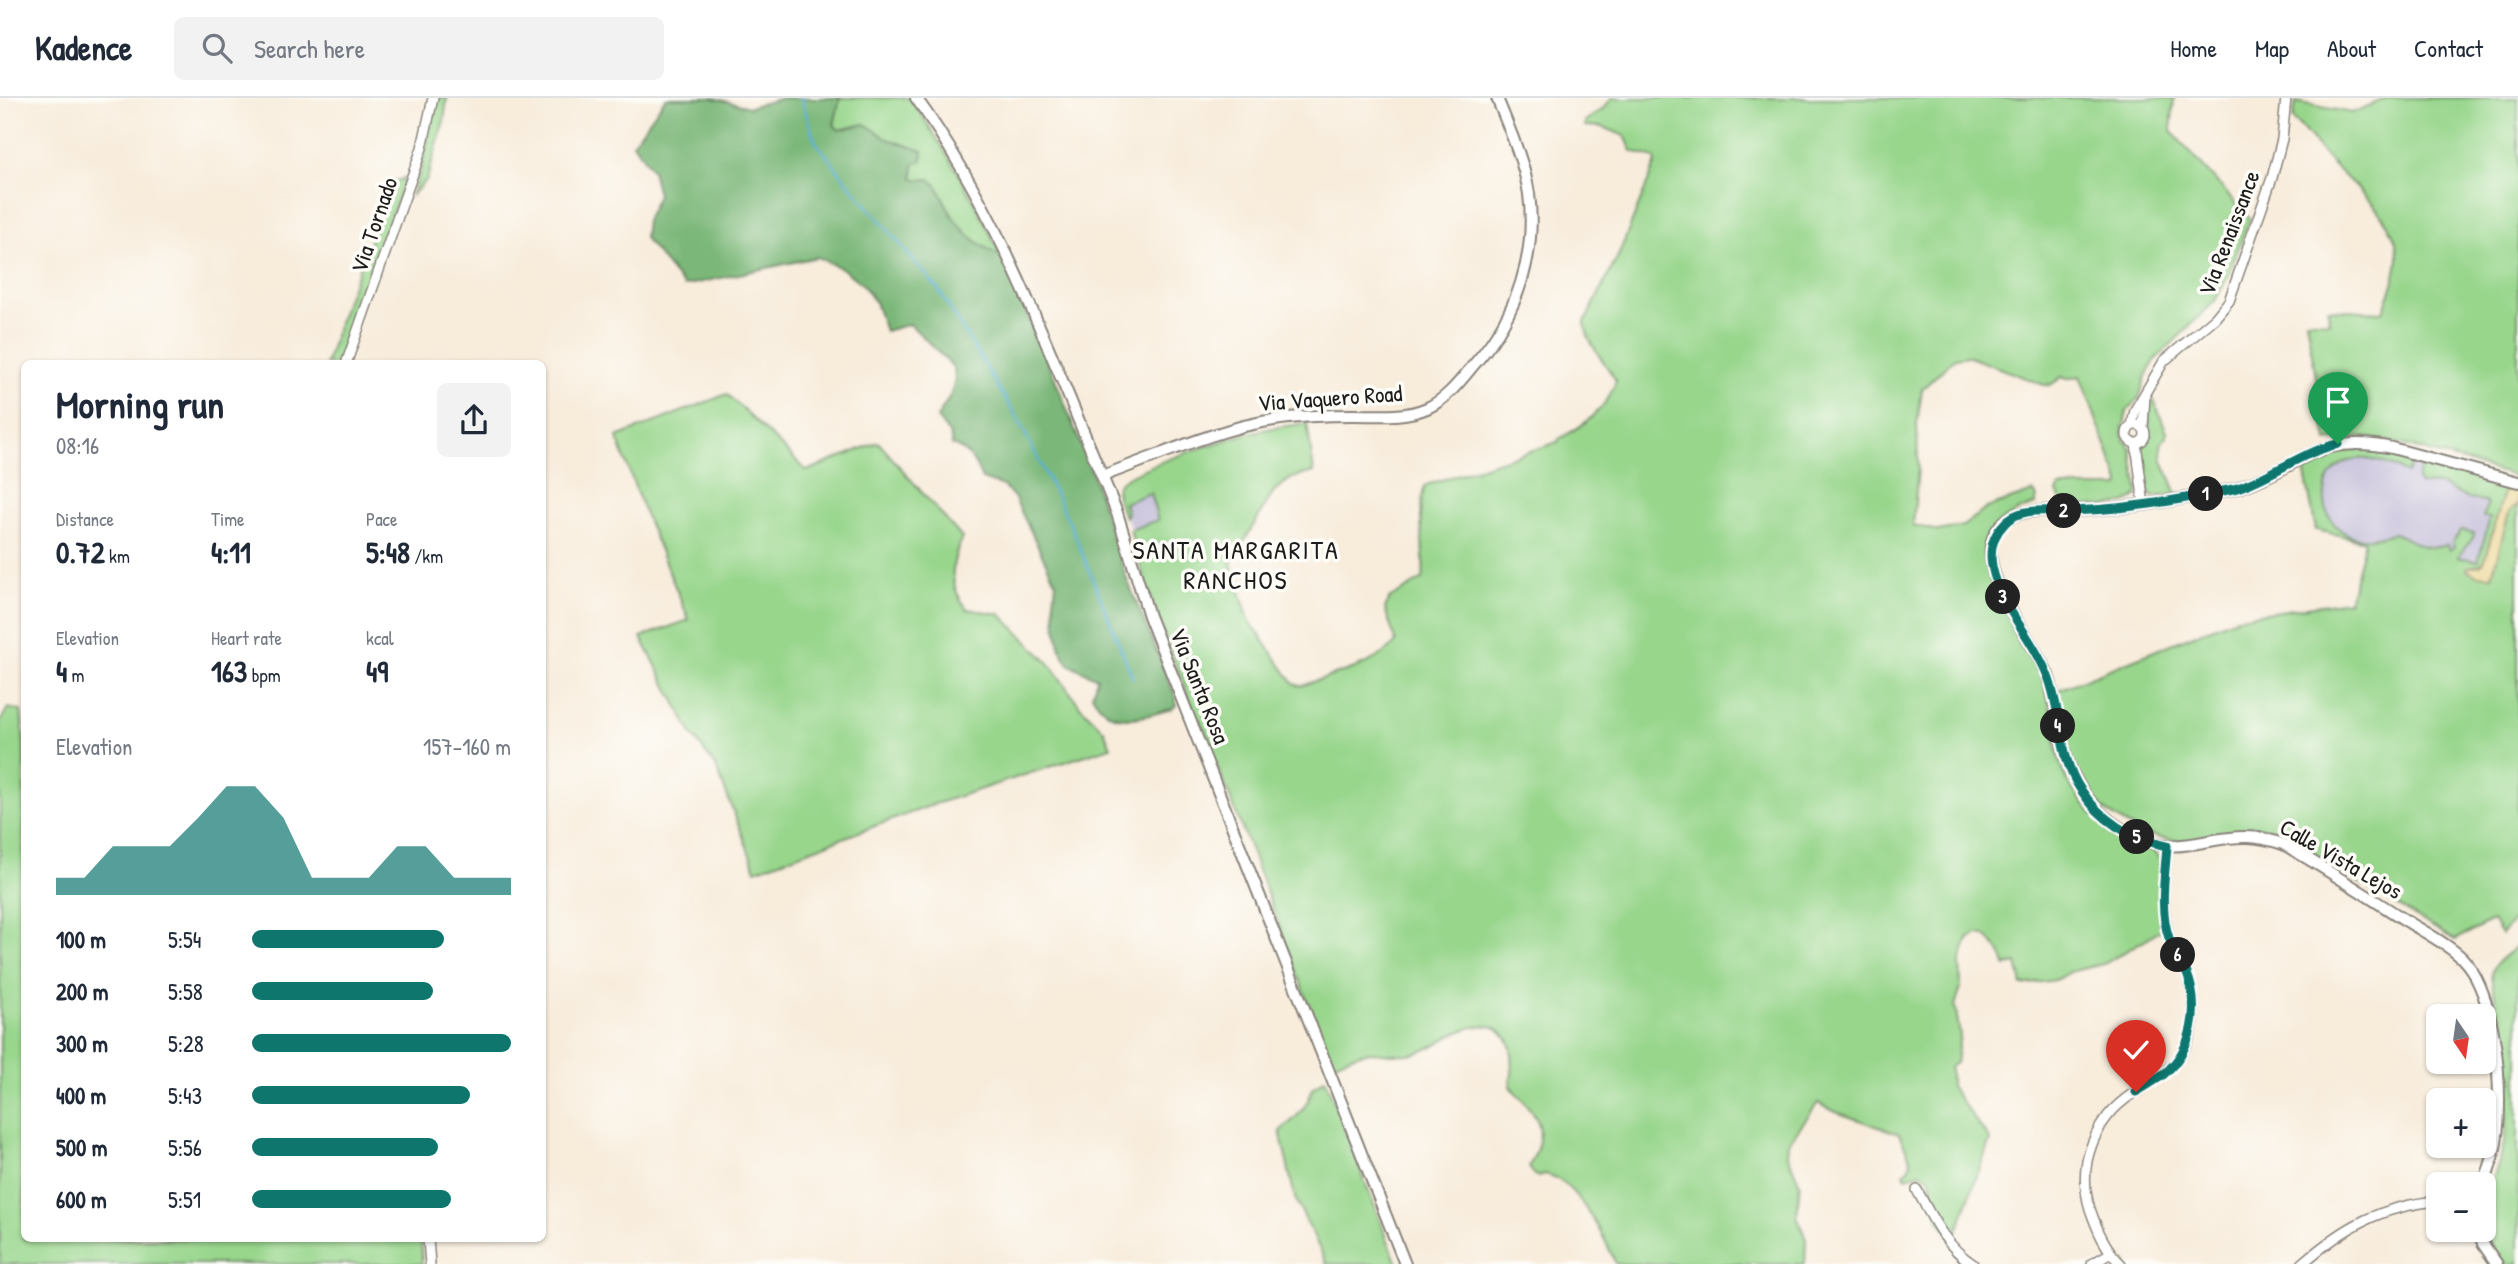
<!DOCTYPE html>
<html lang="en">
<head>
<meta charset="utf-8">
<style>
	:root { --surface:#fff; --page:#f2f2f3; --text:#1f2937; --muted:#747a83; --line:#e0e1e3; --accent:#0f766e }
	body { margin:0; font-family:"Patrick Hand",sans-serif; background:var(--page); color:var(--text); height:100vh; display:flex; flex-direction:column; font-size:26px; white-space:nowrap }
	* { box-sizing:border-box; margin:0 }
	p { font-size:23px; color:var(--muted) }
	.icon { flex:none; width:38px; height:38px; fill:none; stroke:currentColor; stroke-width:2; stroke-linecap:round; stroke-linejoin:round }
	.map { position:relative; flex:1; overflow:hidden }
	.sheet { position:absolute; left:21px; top:262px; width:525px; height:882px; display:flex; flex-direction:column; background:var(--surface); border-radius:10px; box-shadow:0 2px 5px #0004 }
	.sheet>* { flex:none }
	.needle { width:46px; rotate:167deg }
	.controls { position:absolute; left:2426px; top:906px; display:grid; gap:14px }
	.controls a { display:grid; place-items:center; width:70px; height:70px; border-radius:10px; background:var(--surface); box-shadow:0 2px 5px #0004; font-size:35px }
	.pin { position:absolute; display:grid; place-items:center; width:60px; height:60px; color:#fff; margin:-72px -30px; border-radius:50% 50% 50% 0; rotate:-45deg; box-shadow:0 0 7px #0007 }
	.pin .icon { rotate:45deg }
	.km { position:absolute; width:35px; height:35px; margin:-18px; border-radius:50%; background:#222; color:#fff; font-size:19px; line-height:35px; text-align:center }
	.round { display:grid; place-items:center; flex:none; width:74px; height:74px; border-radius:10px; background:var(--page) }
	.headline { display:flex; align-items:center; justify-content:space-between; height:119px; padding:0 35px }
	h1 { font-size:38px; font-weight:700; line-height:52px }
	.figures { display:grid; grid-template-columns:repeat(3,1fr); gap:10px; height:119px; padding:7px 35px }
	.figures div { display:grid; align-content:center }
	.figures b { font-size:30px; font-weight:700 }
	.figures small { font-size:19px; font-weight:400 }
	.figures p { font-size:19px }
	.chart { height:196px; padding:14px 35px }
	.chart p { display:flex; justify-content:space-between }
	.chart svg { width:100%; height:126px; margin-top:7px; fill:var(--accent); opacity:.7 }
	ul { padding:0 35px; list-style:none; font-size:23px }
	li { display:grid; grid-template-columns:112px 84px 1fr; align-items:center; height:52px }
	li i { height:18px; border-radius:9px; background:var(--accent) }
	header { display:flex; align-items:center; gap:42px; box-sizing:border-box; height:98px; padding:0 35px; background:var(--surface); border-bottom:2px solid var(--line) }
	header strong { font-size:33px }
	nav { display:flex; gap:38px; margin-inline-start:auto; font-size:24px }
	.search { width:490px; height:63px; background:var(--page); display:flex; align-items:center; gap:18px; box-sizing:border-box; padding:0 24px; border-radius:10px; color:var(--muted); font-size:26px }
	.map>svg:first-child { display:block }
</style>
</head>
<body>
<header>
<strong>Kadence</strong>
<div class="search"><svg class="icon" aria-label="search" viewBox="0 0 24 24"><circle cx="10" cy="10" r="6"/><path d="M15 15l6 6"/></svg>Search here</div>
<nav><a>Home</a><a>Map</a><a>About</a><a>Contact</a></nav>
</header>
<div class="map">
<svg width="2518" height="1166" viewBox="0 0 2518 1166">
	<rect width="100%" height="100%" fill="#fdfcf7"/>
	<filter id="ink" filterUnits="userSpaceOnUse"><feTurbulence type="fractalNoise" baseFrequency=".0143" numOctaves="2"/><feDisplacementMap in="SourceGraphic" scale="14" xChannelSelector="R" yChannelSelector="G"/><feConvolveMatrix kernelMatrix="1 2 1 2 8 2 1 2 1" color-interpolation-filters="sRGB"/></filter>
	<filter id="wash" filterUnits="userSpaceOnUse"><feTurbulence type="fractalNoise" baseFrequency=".00686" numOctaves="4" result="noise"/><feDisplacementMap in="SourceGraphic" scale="28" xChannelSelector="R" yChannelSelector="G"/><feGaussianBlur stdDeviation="1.57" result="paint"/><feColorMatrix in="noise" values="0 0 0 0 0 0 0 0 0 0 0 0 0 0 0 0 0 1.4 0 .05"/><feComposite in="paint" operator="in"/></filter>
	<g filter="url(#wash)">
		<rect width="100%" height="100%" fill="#f8ecdb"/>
		<path fill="#c6c0da" d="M2392,356L2506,387L2484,465L2367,444L2316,432L2313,360Z
			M1150,394L1158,422L1130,432L1124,405Z"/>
		<path fill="#98d68c" stroke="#5a7954" stroke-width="2" d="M436,0H447L444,23L427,81L411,98L422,68Z
			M840,0H910C946,51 975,102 1001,158C979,148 959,132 948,110C942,98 940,90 930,81L920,82L913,80L914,67L923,53L888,41L865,26L839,32L834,27Z
			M1612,0H2174L2171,33L2250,121L2227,180L2215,203L2156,261L2146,278L2139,300L2127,313L2122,336L2124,342L2131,350L2138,392V397C2125,412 2083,408 2064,408L2057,394L2059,389H2119L2120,385L2080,278L2067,281L2062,279L2052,286L2044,287L1967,258L1955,260L1922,291L1917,325L1918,370L1913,427L1938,433L1963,428L1987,410L2033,394L2037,399L2035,407C2022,410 2014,416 2002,423C1950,457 2028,537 2040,574C2043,582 2046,590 2048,599C2055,630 2054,664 2073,691C2082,704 2092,717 2104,726C2119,738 2155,747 2161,763C2165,775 2159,793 2159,806C2159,815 2160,823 2161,832L2104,866L2072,873L2055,882L2022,887L2017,865L2005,868C2003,858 1990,836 1979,836C1976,836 1970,840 1968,841L1960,865L1961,890L1955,908L1960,936L1956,965L1950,969V988L1990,1042L1956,1136L1952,1140L1939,1122L1930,1080L1921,1075L1906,1079L1904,1075L1909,1071L1911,1062L1899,1036L1836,1014L1818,1005L1788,1045L1787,1056L1800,1086L1797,1118L1806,1141L1805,1166H1616C1605,1140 1575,1081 1545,1076L1539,1079L1534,1077L1529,1069C1551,1027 1537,1019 1510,988C1518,948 1507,913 1459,934C1444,940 1432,951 1416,955C1399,959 1384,954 1368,954C1355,955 1343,962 1332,966C1298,880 1267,793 1233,707C1197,616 1155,527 1130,432L1158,422L1150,395L1124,405L1127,415L1125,419C1121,412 1114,397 1117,388C1122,373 1238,337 1258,333C1274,329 1291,328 1307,325L1314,374L1292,380L1274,393L1231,465L1249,522L1294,586L1301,588C1328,578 1379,567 1396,544L1385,511L1389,501L1423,481C1426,456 1415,406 1426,387L1558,344L1559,341C1586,326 1606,312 1616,283C1605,263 1587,247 1585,224L1619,156L1656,64L1654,60L1632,53L1625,38L1603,29L1585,28V23L1602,12Z
			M2387,0H2518V379L2398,345L2364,339L2327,343L2306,222L2329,224L2328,211L2383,214C2389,196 2398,177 2398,157C2397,119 2348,85 2325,58C2314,45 2305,32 2293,21L2296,4L2352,15Z
			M405,80L370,174L340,266H326L344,209L384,108L389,85Z
			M727,296L807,373L878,344L962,440C950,466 948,488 967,511L1000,516L1048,564L1080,608L1104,632L1111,649L935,706L756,772L716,669L693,638L641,539L689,522L644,414L617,339Z
			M2151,296L2167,334V338L2161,346L2163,363L2177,396L2153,399L2147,392L2140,350C2157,337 2143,314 2151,296Z
			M2363,350L2410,360L2412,364L2407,375C2393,367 2372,359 2356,361C2312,369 2315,435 2361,440C2372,441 2383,438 2393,435C2414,442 2424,455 2447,447L2450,452L2454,449L2452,444L2462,432L2474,435V438L2458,459L2478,463L2490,420L2483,419L2487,406L2485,403L2468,401L2440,386L2420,387L2417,382L2421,366L2426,364L2506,387L2484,465L2475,468L2492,478L2509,414L2518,406V818L2501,836L2492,823L2455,842L2286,741C2249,730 2232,738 2196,742C2151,747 2101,721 2080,680C2066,653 2063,621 2058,592L2238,519L2349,503L2365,443L2316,432L2303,365L2325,356Z
			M8,610L21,613L24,645V1141H421L422,1166H0V624Z
			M2518,847V1166H2504C2461,1109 2502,1087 2506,1030C2509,988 2503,948 2492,907L2497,905C2487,867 2488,872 2518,847Z
			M1325,981L1397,1166H1327L1295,1100L1280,1033C1296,1020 1307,1011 1313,989Z"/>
		<path fill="#7ab778" stroke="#4b6a4a" stroke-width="2" d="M666,0H713L749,9L783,0H840L834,27L839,32L865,26L888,41L923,53L922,62L914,67L913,80L920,82L930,81C940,90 942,98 947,109C959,132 979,148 1001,158L1053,276L1092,375L1126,479L1176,600V607L1172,611C1140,619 1112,632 1092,597L1097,580L1069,566L1061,553L1056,528L1054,503L1056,485L1014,399L1003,388L982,381C975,365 970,353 952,347L950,337L937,320L951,296L955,282L954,270L910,226L885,233L875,204L862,186L843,171L817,159L684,188L644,140L646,122L658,97L652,72L633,45Z"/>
		<path fill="#eeda9e" stroke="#857b5d" stroke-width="2" d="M2506,387L2518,390V406L2509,414L2492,478L2477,477L2467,472L2468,469L2480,467L2484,464Z"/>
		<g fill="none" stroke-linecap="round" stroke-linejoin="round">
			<path stroke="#57afd4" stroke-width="2.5" d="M801,0L815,43L853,91L938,191L1019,323L1069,423L1133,580"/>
		</g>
	</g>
	<g filter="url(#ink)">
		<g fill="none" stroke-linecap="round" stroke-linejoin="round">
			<g stroke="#8a847c" stroke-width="12">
				<path id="minor" d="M346,266L422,50L433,0
					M2127 336a9 9 0 1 1 18 0a9 9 0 1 1-18 0Z
					M2132,328L2135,312L2164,263L2215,220L2229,203L2272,80L2282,41L2286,0
					M2143,329L2145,298
					M2136,345L2144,407
					M1917,1092C1932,1120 1946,1149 1973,1166
					M428,1141L430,1166
					M2092,1166L2109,1156
					M2121,1166C2105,1151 2097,1131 2090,1111C2085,1095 2084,1080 2087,1063C2091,1045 2100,1026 2113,1012C2141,982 2184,977 2192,929C2195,909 2194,891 2185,872C2180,861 2173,850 2169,839C2160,810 2165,777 2167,748
					M2302,1166C2344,1129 2381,1108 2438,1103"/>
			</g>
			<g stroke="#8a847c" stroke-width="14">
				<path id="tertiary" d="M916,0C999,114 1047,249 1102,378L1117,415L1149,518L1405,1166
					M1102,378C1156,359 1218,330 1274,322C1300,318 1327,317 1354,317C1378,317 1404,320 1427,310C1448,301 1463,279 1477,263C1517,216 1537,157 1529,96C1524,63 1509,31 1497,0
					M2483,1089C2488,1075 2494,1059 2496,1044C2504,997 2497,895 2462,860C2445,844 2424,834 2405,822C2364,796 2325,770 2283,746C2271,742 2260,739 2247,739C2204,738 2177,760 2133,737C2088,715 2067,676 2058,628C2055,611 2054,593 2048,577C2033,539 1957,457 2008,421C2023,411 2042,413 2059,413C2120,413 2178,402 2238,390C2302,369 2316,334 2392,350L2518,384
					M2479,1132L2483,1146L2497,1166"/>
			</g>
			<use href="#minor" stroke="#fff" stroke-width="9"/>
			<use href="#tertiary" stroke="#fff" stroke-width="10"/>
		</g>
	</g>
	<g fill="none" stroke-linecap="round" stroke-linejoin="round" filter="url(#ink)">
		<g stroke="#fff" stroke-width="14">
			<path id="route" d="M2136,994C2145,988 2155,983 2163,977C2193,952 2201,909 2186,873C2181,862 2173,851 2169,840C2159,811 2165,777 2167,748C2131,741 2101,723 2081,692C2057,657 2063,614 2047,576C2032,538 2000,509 1992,468C1989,451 1993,437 2005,425C2018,410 2042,413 2060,413C2120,413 2179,402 2238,390C2273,378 2302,354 2338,346"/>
		</g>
		<use href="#route" stroke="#0f766e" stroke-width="9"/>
	</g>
	<g text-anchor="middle" stroke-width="7" stroke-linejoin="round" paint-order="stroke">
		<g font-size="23" fill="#1c1c1c" stroke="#fdfcf7">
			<text transform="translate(374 127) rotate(-71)" y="8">Via Tornado</text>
			<text transform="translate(2229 135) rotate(-69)" y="8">Via Renaissance</text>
			<text transform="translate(1330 300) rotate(-4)" y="8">Via Vaquero Road</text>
			<text transform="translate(1200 588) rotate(68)" y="8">Via Santa Rosa</text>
			<text transform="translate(2341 761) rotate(30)" y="8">Calle Vista Lejos</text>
		</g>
		<g font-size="26" letter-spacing="2" fill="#1c1c1c" stroke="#fdfcf7">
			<text x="1236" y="461">SANTA MARGARITA<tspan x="1236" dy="30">RANCHOS</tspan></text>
		</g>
	</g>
</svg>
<div class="controls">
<a><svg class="needle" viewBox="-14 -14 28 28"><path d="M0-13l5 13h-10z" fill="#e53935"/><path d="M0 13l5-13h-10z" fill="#747a83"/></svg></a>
<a>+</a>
<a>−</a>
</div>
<div class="pin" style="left:2338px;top:346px;background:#1e9e55"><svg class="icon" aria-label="arrive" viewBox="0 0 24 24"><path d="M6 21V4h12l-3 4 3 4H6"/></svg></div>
<div class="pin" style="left:2136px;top:994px;background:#d93025"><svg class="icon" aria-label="check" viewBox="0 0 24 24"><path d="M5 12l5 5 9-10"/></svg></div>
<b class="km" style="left:2206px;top:396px">1</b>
<b class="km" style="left:2064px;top:413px">2</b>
<b class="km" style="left:2003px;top:499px">3</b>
<b class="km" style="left:2058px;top:628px">4</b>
<b class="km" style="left:2137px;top:739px">5</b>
<b class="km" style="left:2178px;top:857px">6</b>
<section class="sheet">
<div class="headline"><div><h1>Morning run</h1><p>08:16</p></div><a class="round"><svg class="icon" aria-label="share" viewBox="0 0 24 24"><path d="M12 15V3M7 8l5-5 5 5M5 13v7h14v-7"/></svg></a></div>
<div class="figures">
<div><p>Distance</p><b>0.72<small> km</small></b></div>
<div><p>Time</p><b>4:11</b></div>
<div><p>Pace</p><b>5:48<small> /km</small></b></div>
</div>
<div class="figures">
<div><p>Elevation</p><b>4<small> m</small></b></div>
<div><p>Heart rate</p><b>163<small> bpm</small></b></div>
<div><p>kcal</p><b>49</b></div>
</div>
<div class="chart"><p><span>Elevation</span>157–160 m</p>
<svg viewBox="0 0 160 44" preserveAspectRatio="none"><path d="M0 44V38L10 38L20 27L30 27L40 27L50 17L60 6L70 6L80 17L90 38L100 38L110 38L120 27L130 27L140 38L150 38L160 38V44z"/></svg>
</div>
<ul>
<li><b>100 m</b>5:54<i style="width:74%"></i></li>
<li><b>200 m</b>5:58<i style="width:70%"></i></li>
<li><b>300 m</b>5:28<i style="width:100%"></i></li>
<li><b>400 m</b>5:43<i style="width:84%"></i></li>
<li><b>500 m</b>5:56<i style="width:72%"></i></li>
<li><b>600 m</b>5:51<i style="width:77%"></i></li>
</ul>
</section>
</div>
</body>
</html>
